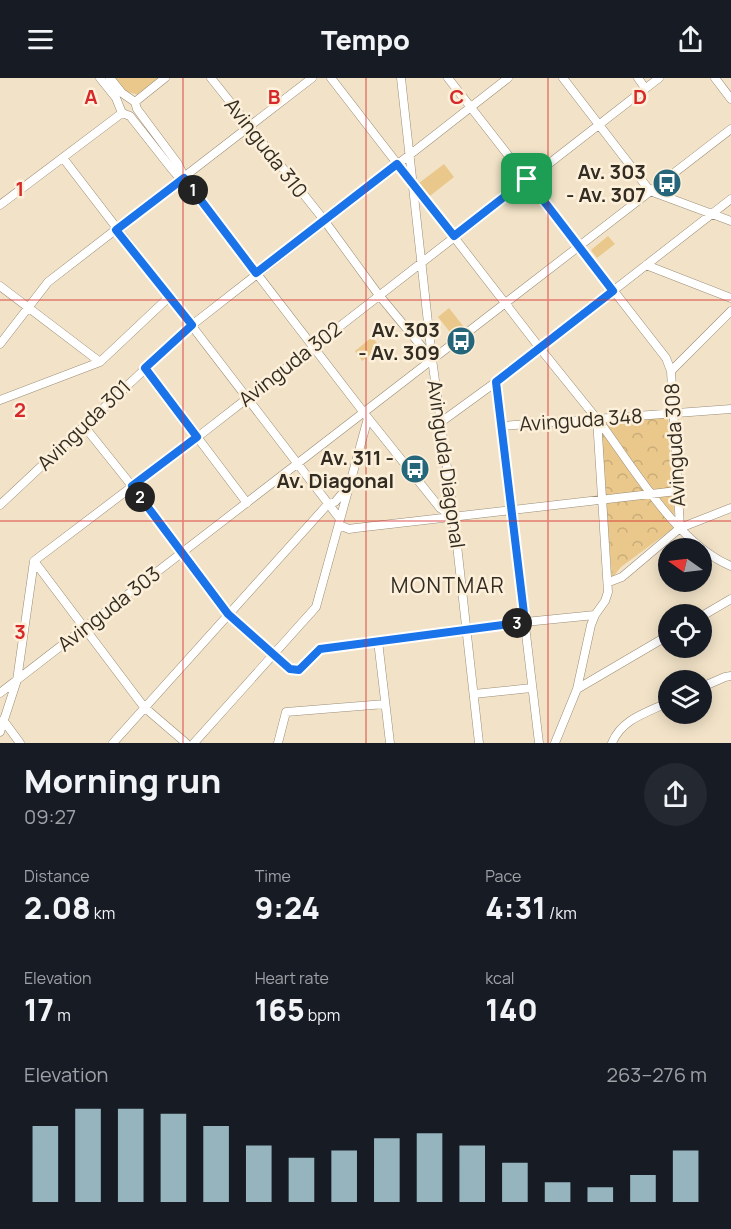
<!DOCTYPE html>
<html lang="en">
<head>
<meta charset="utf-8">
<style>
	:root { --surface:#171b24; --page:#242831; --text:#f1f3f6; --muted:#9ea1a6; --accent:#95b4be }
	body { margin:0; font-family:Manrope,sans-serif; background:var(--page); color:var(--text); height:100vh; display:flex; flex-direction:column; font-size:22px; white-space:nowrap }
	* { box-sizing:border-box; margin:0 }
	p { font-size:20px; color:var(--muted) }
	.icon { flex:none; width:33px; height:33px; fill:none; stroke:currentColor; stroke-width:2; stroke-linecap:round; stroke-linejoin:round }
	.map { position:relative; height:665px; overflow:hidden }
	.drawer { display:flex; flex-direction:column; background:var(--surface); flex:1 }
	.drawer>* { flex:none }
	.needle { width:39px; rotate:284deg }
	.controls { position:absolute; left:658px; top:460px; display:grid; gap:12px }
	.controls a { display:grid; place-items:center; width:54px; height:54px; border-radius:50%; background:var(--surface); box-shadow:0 3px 15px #0003; font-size:30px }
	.pin { position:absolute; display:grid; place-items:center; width:51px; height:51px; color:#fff; margin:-26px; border-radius:12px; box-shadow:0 3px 9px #0006 }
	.km { position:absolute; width:30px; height:30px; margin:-15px; border-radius:50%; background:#222; color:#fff; font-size:16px; line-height:30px; text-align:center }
	.round { display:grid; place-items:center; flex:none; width:63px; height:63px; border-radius:32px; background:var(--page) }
	.head { display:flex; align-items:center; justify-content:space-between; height:102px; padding:0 24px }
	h1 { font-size:33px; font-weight:800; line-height:45px }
	.stats { display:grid; grid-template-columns:repeat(3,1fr); gap:9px; height:102px; padding:6px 24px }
	.stats div { display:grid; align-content:center }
	.stats b { font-size:30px; font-weight:800 }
	.stats small { font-size:16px; font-weight:400 }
	.stats p { font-size:16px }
	.chart { height:168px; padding:12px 24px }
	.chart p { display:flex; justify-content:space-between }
	.chart svg { width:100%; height:108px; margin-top:6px; stroke:var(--accent); stroke-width:6 }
	header { display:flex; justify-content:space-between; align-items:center; height:78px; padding:0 24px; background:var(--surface); font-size:27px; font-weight:800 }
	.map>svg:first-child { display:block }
</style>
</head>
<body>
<header><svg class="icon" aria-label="menu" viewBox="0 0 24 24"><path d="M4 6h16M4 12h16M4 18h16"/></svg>Tempo<svg class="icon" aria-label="share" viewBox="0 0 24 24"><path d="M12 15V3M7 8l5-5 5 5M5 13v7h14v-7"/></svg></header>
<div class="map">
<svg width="731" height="665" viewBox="0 0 731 665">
	<defs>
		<pattern id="forest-crowns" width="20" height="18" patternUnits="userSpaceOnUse" patternTransform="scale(1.5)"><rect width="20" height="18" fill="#eac88b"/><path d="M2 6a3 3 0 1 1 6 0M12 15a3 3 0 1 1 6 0" fill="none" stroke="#c9ac78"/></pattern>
	</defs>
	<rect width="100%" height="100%" fill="#f2e3c8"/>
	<path fill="url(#forest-crowns)" d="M668,339L675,449L621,489L612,500L600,345Z"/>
	<path fill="#eac88b" d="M115,0H160L139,17L124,13Z
		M444,86L454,99L430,118L419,105Z
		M608,158L615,166L597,180L591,172Z
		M449,230L464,249L453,258L438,239Z
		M372,259L380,269L362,283L355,273Z"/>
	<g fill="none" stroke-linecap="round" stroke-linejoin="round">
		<g stroke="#9b8d75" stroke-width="9">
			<path id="minor" d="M100,0L116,20L122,35
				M110,0L122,15L135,24L137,31L178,86L187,105L368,340L440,430L454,440
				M211,0L324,142L378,216L432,281
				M331,0L539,269L597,341L608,514L605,523L595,537L591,547L577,611L555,665
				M401,0L432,281L454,440L479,665
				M448,0L666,280L671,293L680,450
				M563,0L650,113L731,143
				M638,0L645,10
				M715,0L731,21
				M135,24L165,0
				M122,35L130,38L171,90L178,98L184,101
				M63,80L340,441
				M0,127L122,35
				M646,187L731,220
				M0,208L100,284
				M0,266L48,204L312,0
				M145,290L247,425
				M671,293L731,233
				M496,304L539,665
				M0,322L100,284L169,219
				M598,342C632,387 677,466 731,488
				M441,344L496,304L731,121
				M84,348L132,408L228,536L290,591L299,592L320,571L525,544L595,537
				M502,348L731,331
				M0,427L192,247L508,0
				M339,447L349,451L356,450L677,413
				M34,483L204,354L659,0
				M34,483L144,629L186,665
				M609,504L622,499L680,450L731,430
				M702,538L731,521
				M378,563L390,665
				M702,609L725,599L731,598
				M577,611L669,557
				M0,615L731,51
				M474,616L531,610
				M3,642L20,665
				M0,654L17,602L34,483
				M113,665L328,426L335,424L347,410
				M194,665L316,529L368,340
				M278,665L286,634L385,626
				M612,665C622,641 646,635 669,624"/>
		</g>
		<use href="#minor" stroke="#fff" stroke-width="8"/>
	</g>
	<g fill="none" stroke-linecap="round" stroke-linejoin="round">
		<g stroke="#fff" stroke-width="12">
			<path id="route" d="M397,86L454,158L527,101L613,213L496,304L525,544L320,571L299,592L290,591L228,536L132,408L197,359L145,290L192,247L116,152L184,100L256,195Z"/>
		</g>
		<use href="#route" stroke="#1a73e8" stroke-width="8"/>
	</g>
	<path fill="none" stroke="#d62828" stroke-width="1.5" stroke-opacity="0.55" d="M183,0V665M366,0V665M548,0V665M0,222H731M0,443H731"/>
	<defs>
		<g id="bus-disc" transform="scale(1.5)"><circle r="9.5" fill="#25667a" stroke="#fdf0db"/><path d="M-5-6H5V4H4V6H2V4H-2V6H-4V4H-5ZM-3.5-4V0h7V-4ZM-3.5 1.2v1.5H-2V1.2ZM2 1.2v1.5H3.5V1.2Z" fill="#fff"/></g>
	</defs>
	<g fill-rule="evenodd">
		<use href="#bus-disc" x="667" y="105"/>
		<use href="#bus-disc" x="461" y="263"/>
		<use href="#bus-disc" x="415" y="391"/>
	</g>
	<g text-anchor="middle" stroke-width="5" stroke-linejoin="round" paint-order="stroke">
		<g font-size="20" fill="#322c22" stroke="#fdf0db">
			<text transform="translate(266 70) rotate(52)" y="7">Avinguda 310</text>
			<text transform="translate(290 286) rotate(-38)" y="7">Avinguda 302</text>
			<text transform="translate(581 342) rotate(-4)" y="7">Avinguda 348</text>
			<text transform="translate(84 347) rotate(-44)" y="7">Avinguda 301</text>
			<text transform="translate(675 367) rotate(-93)" y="7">Avinguda 308</text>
			<text transform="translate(446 386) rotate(82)" y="7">Avinguda Diagonal</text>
			<text transform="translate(109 531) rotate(-38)" y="7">Avinguda 303</text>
		</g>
		<g font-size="20" font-weight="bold" fill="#322c22" stroke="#fdf0db" text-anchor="end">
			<text x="646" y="101">Av. 303<tspan x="646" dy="23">- Av. 307</tspan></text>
			<text x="440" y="259">Av. 303<tspan x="440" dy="23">- Av. 309</tspan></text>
			<text x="394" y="387">Av. 311 -<tspan x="394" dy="23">Av. Diagonal</tspan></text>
		</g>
		<g font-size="21" letter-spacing="1.5" fill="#322c22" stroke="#fdf0db">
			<text x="448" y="515">MONTMAR</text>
		</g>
	</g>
	<g font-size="20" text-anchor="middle" font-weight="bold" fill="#d62828" stroke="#fdf0db" stroke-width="5" stroke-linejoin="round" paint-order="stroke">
		<text x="91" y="26">A</text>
		<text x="274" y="26">B</text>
		<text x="457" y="26">C</text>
		<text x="640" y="26">D</text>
		<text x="20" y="118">1</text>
		<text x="20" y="339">2</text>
		<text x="20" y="561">3</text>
	</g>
</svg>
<div class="controls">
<a><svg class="needle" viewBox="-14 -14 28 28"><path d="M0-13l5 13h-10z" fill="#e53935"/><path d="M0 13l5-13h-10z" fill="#9ea1a6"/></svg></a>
<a><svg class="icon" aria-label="locate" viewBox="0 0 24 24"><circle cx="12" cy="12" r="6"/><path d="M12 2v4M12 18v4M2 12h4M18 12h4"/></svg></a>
<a><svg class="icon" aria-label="layers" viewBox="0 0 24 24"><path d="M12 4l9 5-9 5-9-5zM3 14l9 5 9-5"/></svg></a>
</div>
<div class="pin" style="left:527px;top:101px;background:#1e9e55"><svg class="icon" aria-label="arrive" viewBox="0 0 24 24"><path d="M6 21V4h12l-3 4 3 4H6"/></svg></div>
<b class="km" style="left:193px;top:112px">1</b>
<b class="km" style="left:140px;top:419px">2</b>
<b class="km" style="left:517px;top:545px">3</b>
</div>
<section class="drawer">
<div class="head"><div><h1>Morning run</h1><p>09:27</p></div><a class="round"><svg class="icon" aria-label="share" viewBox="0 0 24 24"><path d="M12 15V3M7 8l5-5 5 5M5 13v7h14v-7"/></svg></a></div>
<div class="stats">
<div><p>Distance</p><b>2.08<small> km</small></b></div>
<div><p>Time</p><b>9:24</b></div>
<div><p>Pace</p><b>4:31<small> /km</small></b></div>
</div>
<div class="stats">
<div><p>Elevation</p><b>17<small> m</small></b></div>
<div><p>Heart rate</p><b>165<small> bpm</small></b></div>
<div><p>kcal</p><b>140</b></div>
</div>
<div class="chart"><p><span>Elevation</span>263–276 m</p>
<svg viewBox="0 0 160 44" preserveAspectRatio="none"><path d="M5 44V13M15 44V6M25 44V6M35 44V8M45 44V13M55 44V21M65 44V26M75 44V23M85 44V18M95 44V16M105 44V21M115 44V28M125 44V36M135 44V38M145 44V33M155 44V23"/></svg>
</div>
</section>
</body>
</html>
